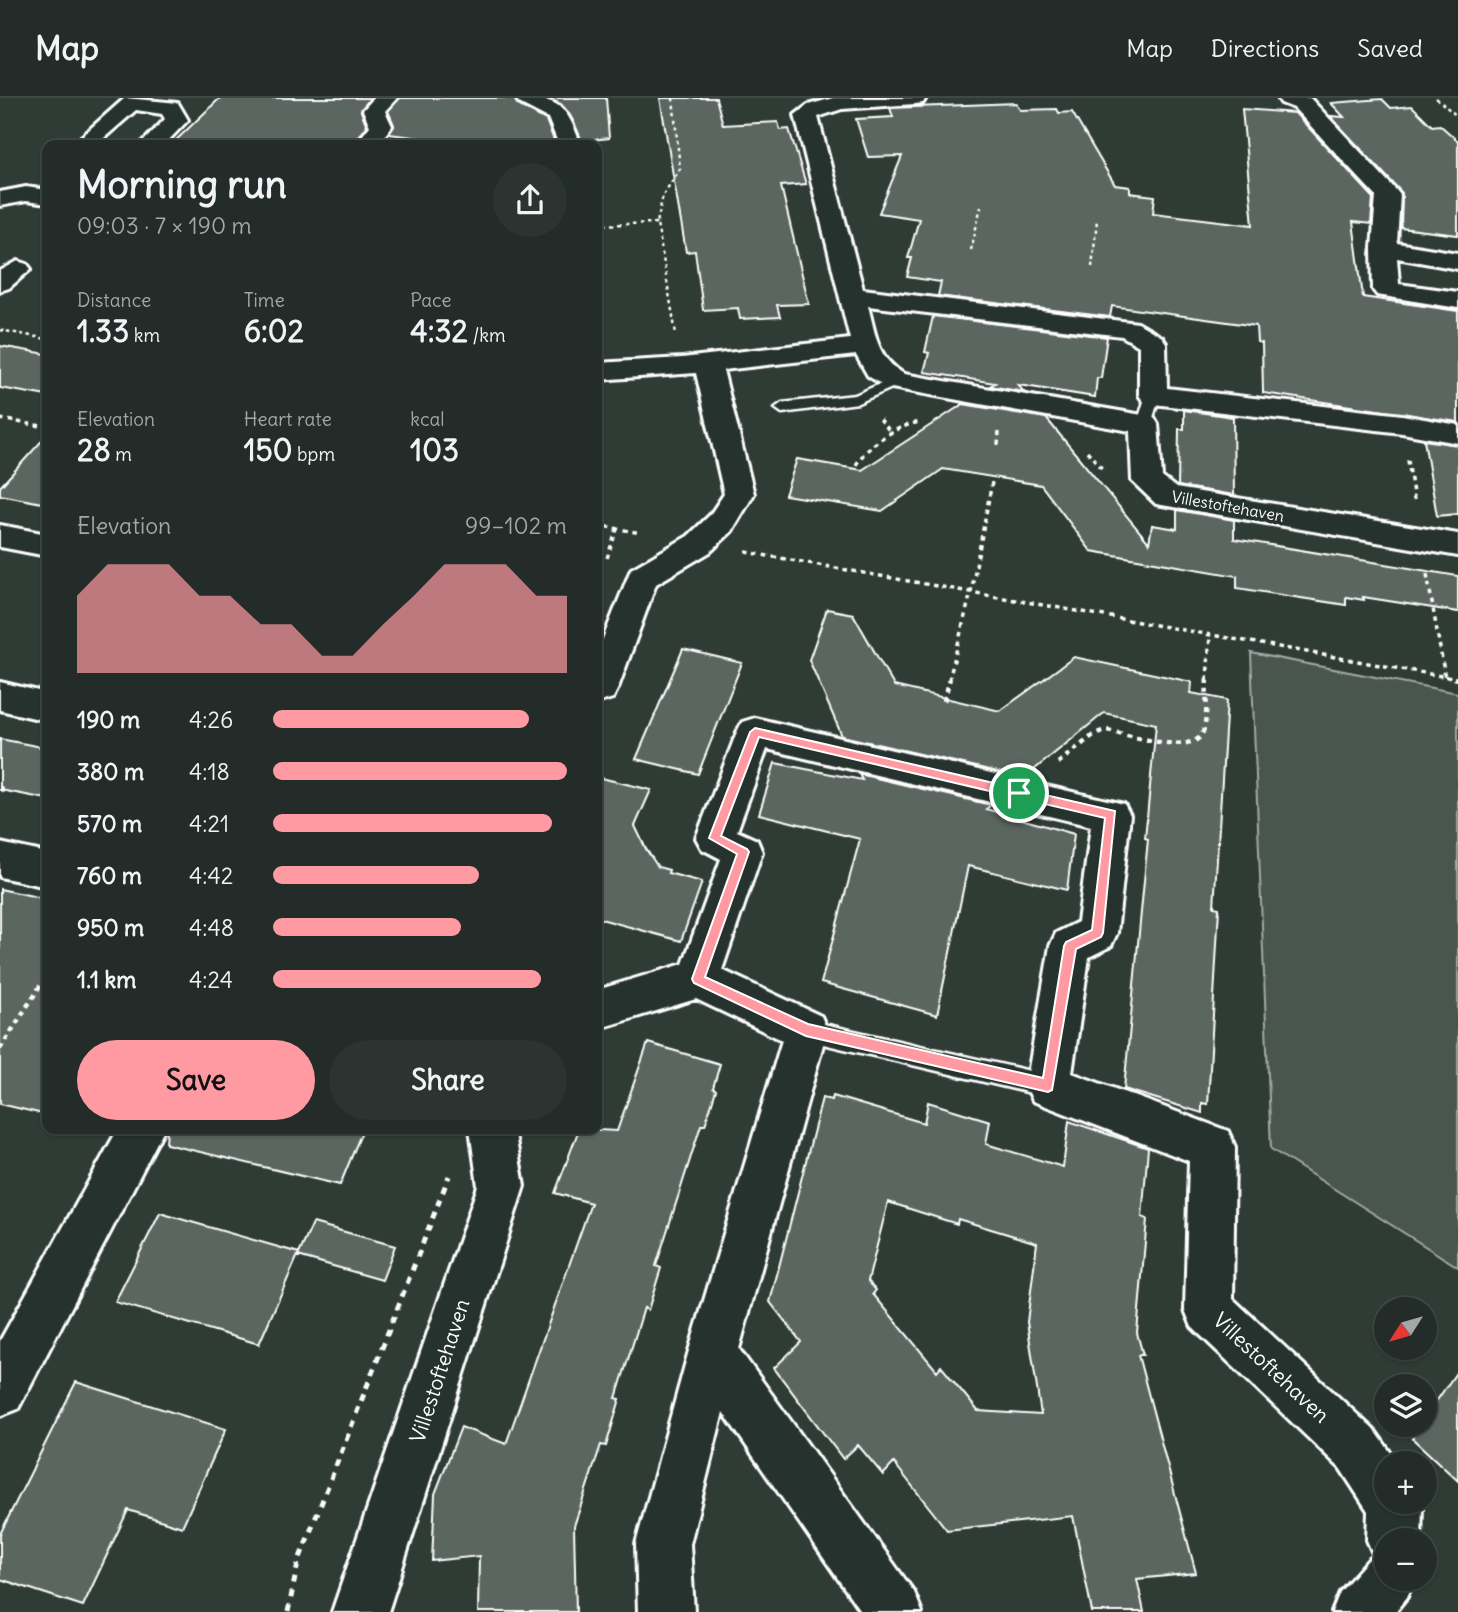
<!DOCTYPE html>
<html lang="en">
<head>
<meta charset="utf-8">
<style>
	:root { --surface:#232c28; --page:#2b3430; --text:#f1f3f6; --muted:#a3a7a8; --line:#404845; --accent:#ff9aa2 }
	body { margin:0; font-family:Delius,sans-serif; background:var(--page); color:var(--text); height:100vh; display:flex; flex-direction:column; font-size:26px; white-space:nowrap }
	* { box-sizing:border-box; margin:0 }
	p { font-size:23px; color:var(--muted) }
	.icon { flex:none; width:38px; height:38px; fill:none; stroke:currentColor; stroke-width:2; stroke-linecap:round; stroke-linejoin:round }
	.map { position:relative; flex:1; overflow:hidden }
	.details { position:absolute; left:42px; top:42px; width:560px; height:994px; display:flex; flex-direction:column; background:var(--surface); border-radius:14px; box-shadow:0 2px 5px #0004,0 0 0 2px var(--line) }
	.details>* { flex:none }
	.needle { width:46px; rotate:233deg }
	.buttons { position:absolute; left:1374px; top:1199px; display:grid; gap:14px }
	.buttons a { display:grid; place-items:center; width:63px; height:63px; border-radius:50%; background:var(--surface); box-shadow:0 2px 5px #0004,0 0 0 2px var(--line); font-size:35px }
	.pin { position:absolute; display:grid; place-items:center; width:60px; height:60px; color:#fff; margin:-30px; border:4px solid #fff; border-radius:50%; box-shadow:0 2px 7px #0007 }
	.round { display:grid; place-items:center; flex:none; width:74px; height:74px; border-radius:37px; background:var(--page) }
	.overview { display:flex; align-items:center; justify-content:space-between; height:119px; padding:0 35px }
	h1 { font-size:38px; font-weight:700; line-height:52px }
	.metrics { display:grid; grid-template-columns:repeat(3,1fr); gap:10px; height:119px; padding:7px 35px }
	.metrics div { display:grid; align-content:center }
	.metrics b { font-size:30px; font-weight:700 }
	.metrics small { font-size:19px; font-weight:400 }
	.metrics p { font-size:19px }
	.chart { height:196px; padding:14px 35px }
	.chart p { display:flex; justify-content:space-between }
	.chart svg { width:100%; height:126px; margin-top:7px; fill:var(--accent); opacity:.7 }
	.primary-button { display:flex; gap:14px; margin-top:auto; padding:14px 35px }
	.primary-button a { flex:1; height:80px; border-radius:42px; background:var(--accent); color:#111; font-size:28px; font-weight:700; line-height:80px; text-align:center }
	.primary-button a+a { background:var(--page); color:var(--text) }
	ul { padding:0 35px; list-style:none; font-size:23px }
	li { display:grid; grid-template-columns:112px 84px 1fr; align-items:center; height:52px }
	li i { height:18px; border-radius:9px; background:var(--accent) }
	header { display:flex; align-items:center; gap:42px; box-sizing:border-box; height:98px; padding:0 35px; background:var(--surface); border-bottom:2px solid var(--line) }
	header strong { font-size:33px }
	nav { display:flex; gap:38px; margin-inline-start:auto; font-size:24px }
	.map>svg:first-child { display:block }
</style>
</head>
<body>
<header>
<strong>Map</strong>
<nav><a>Map</a><a>Directions</a><a>Saved</a></nav>
</header>
<div class="map">
<svg width="1458" height="1514" viewBox="0 0 1458 1514">
	<rect width="100%" height="100%" fill="#2f3b35"/>
	<filter id="ink" filterUnits="userSpaceOnUse"><feTurbulence type="fractalNoise" baseFrequency=".0143" numOctaves="2"/><feDisplacementMap in="SourceGraphic" scale="14" xChannelSelector="R" yChannelSelector="G"/><feConvolveMatrix kernelMatrix="1 2 1 2 8 2 1 2 1" color-interpolation-filters="sRGB"/></filter>
	<g filter="url(#ink)">
		<path fill="#4a544f" stroke="#a4aaa7" stroke-width="2" d="M1251,555L1458,595V1169L1271,1051Z"/>
		<path fill="#5b6661" stroke="#fff" stroke-width="2" fill-rule="evenodd" d="M220,0H370L361,13L367,28L352,47H171Z
			M400,0H514L518,7L546,22L555,45L475,47L389,36L394,27L388,13Z
			M546,0H606L609,40L582,43L567,13L561,6Z
			M660,0H716L723,27L778,24L780,32L789,31L806,86L781,88L809,206L777,207L780,219L740,221L738,210L703,212L695,153L686,154Z
			M1382,1L1391,10L1412,8L1432,28L1440,27L1458,43V137L1401,130L1402,95L1330,18L1344,19L1331,5Z
			M1016,5L1020,12L1057,11L1059,15L1072,14L1115,87L1130,89V95L1155,98L1153,115L1253,127L1242,11L1295,15L1373,99L1371,126L1353,124L1363,199L1458,213V324L1263,295L1262,245L1257,244L1256,228L1112,208L1110,219L938,198L941,184L907,179L912,160H908L919,121L879,115L902,58L868,59L856,21L893,19L890,10Z
			M933,218L1107,239L1101,280H1097L1095,299L1018,287L1024,294L990,288L995,285L924,274L929,255L925,254Z
			M0,248L47,256V298L0,290Z
			M963,306L1046,320L1149,445L1152,427L1177,431V412L1234,422V441L1458,478V514L1363,499L1364,502L1346,499V507L1237,490V478L1091,453L1041,387L943,371L882,413L785,397L797,361L862,372Z
			M1184,312L1233,319L1234,397L1178,388L1179,331H1184Z
			M47,337V406L0,397V389Z
			M1424,342L1458,347V416L1437,418Z
			M827,511L853,516L894,588L1000,613L1074,559L1192,584L1191,595L1227,602L1214,809L1219,810L1208,1006L1202,1005V1015L1124,991L1148,741L1145,740L1156,626L1104,615L1024,680L842,638L809,562Z
			M683,551L742,565L698,676L636,661Z
			M0,641L47,650V701L0,692Z
			M775,665L862,682L859,676L991,707L986,711L1074,736L1067,792L968,768L937,917L821,885L860,741L759,716Z
			M597,679L651,692L635,728L646,751L658,769L669,772L668,775L702,784L681,843L597,820Z
			M0,791L47,801V1017L0,1006Z
			M648,945L720,966L713,990L716,992L705,1027H701L656,1168L661,1170L648,1212L644,1210L616,1300L620,1301L606,1348L601,1347L574,1428L576,1514H478L479,1458L432,1463L435,1396L461,1329L506,1346L591,1105L555,1095L579,1031L617,1033Z
			M833,998L924,1025L928,1004L990,1023L986,1046L1063,1069L1069,1023L1148,1050L1142,1119L1147,1121L1137,1235L1143,1257H1138L1196,1475L1137,1481L1144,1514H1092L1073,1418L947,1432L894,1365L883,1377L858,1347L843,1361L774,1270L801,1244L770,1204L822,1000L832,1002ZM888,1104L957,1126L958,1121L1037,1145L1027,1224L1041,1317L978,1313L941,1268L937,1273L873,1196L876,1192L868,1183Z
			M167,1031H363L340,1087L166,1046Z
			M160,1115L299,1155L259,1246L115,1204Z
			M313,1125L395,1148L382,1182L298,1158Z
			M1458,1272V1383L1412,1340L1421,1326H1424V1321Z
			M76,1284L226,1331L182,1429L128,1412L83,1508L0,1481V1436Z"/>
		<g fill="none" stroke-linecap="round" stroke-linejoin="round">
			<g stroke="#fff" stroke-width="5">
				<path id="service" d="M896,279L903,283L901,286L858,305L782,315L775,310L782,305L855,297Z
					M1153,293L1160,297L1151,326L1144,331L1139,329L1137,326L1146,297Z
					M806,922L1048,977L1056,980L1059,988L1056,996L1048,999L806,942L799,939L795,932L799,925Z"/>
			</g>
			<g stroke="#fff" stroke-width="6">
				<path id="minor" d="M125,0L178,5L188,22L164,47H140L165,21L162,16L136,12L96,47H72Z
					M374,0H397L385,13L392,28L378,47H355L370,28L363,12Z
					M516,0C560,0 566,7 581,47H559L548,20L519,5Z
					M833,0H926L923,5L915,6L842,11L818,19L863,191L1138,225L1162,239L1166,245L1167,290L1402,317L1458,327V345L1402,335L1153,306L1143,303L1139,297V248L1122,238L868,208C876,237 876,259 904,276L1154,319L1158,326L1162,379L1176,390L1458,436V458L1156,406L1132,383L1130,333L886,289L868,278L856,257L723,272L754,396L732,433L710,454L656,486L618,590L613,600L597,605V556L631,471L688,438L710,417L724,396L696,275L597,282V265L682,260L850,241L795,17L808,7Z
					M1278,0H1310L1396,92L1400,97L1397,145L1458,155V171L1397,160L1399,186L1458,194V210L1377,197L1373,192L1372,150L1376,98L1294,10L1281,5Z
					M26,89L47,92V106L26,103L0,108V94Z
					M18,163L27,166L31,171L9,190L0,193V173Z
					M0,427L47,436V458L0,449Z
					M0,584L47,595V623L0,612Z
					M755,620L1124,706L1130,717L1117,835L1111,848L1089,859L1072,975L1228,1033L1235,1049L1233,1201L1376,1334L1398,1365H1386V1404H1420L1422,1408L1421,1442H1386V1480H1415L1407,1499L1395,1514H1332L1340,1494L1369,1461L1374,1458L1367,1442L1368,1413L1340,1370L1192,1229L1185,1212L1189,1063L1033,1003L1026,988L1050,848L1056,835L1078,824L1091,728L767,651L737,733L757,742L762,754L722,872L821,918L827,932L739,1251L914,1494L922,1514H861L723,1314L690,1446L694,1514H638L636,1446L688,1256L782,942L696,901L597,931V892L683,866L721,761L702,751L696,740L737,634L742,624Z
					M0,745L47,755V789L0,779Z
					M118,1031H164L18,1311L0,1318V1243Z
					M470,1031H514L524,1088L388,1514H332L478,1088Z"/>
			</g>
			<path stroke="#fff" stroke-width="2.5" stroke-dasharray="3.5 3.5" stroke-linecap="butt" d="M673,0L680,71L663,97L657,125L676,236
				M1436,0L1458,19
				M597,127L657,125
				M971,152L981,108
				M1092,169L1097,122
				M0,232L47,241"/>
			<path stroke="#fff" stroke-width="3.5" stroke-dasharray="4.5 4.5" stroke-linecap="butt" d="M0,321L47,329
				M880,321L892,336
				M998,347L999,334
				M1087,353L1104,373
				M1408,362L1414,402
				M856,367C868,346 897,327 921,324
				M597,427L641,435
				M746,454L1458,581
				M607,460L617,431
				M1427,476L1445,579
				M949,582L971,494L993,379
				M1207,582L1210,537"/>
			<path stroke="#fff" stroke-width="4.5" stroke-dasharray="5 5" stroke-linecap="butt" d="M1454,580L1458,581
				M944,603L950,580
				M1058,665L1096,635L1107,632C1127,636 1191,658 1202,636C1208,625 1206,594 1207,580
				M0,693L3,689
				M0,951L47,877"/>
			<path stroke="#fff" stroke-width="5" stroke-dasharray="7 7" stroke-linecap="butt" d="M288,1514L298,1465L449,1078"/>
			<use href="#service" fill="#26332d" fill-rule="evenodd"/>
			<use href="#minor" fill="#26332d" fill-rule="evenodd"/>
		</g>
	</g>
	<path fill="#ff9aa2" stroke="#fff" stroke-width="2" fill-rule="evenodd" d="M755,630L1115,713L1103,835L1101,839L1076,851L1052,992L1048,994L806,938L694,885L692,881L737,756L709,740L750,634ZM759,639L1105,720L1092,832L1066,844L1064,848L1043,980L808,926L705,879L749,754L747,751L721,738Z"/>
	<g text-anchor="middle" stroke-width="7" stroke-linejoin="round" paint-order="stroke">
		<g font-size="16" fill="#fff" stroke="#26332d">
			<text transform="translate(1228 408) rotate(10)" y="6">Villestoftehaven</text>
		</g>
		<g font-size="21" fill="#fff" stroke="#26332d">
			<text transform="translate(1271 1270) rotate(43)" y="7">Villestoftehaven</text>
			<text transform="translate(440 1273) rotate(-72)" y="7">Villestoftehaven</text>
		</g>
	</g>
</svg>
<div class="buttons">
<a><svg class="needle" viewBox="-14 -14 28 28"><path d="M0-13l5 13h-10z" fill="#e53935"/><path d="M0 13l5-13h-10z" fill="#a3a7a8"/></svg></a>
<a><svg class="icon" aria-label="layers" viewBox="0 0 24 24"><path d="M12 4l9 5-9 5-9-5zM3 14l9 5 9-5"/></svg></a>
<a>+</a>
<a>−</a>
</div>
<div class="pin" style="left:1019px;top:695px;background:#1e9e55"><svg class="icon" aria-label="arrive" viewBox="0 0 24 24"><path d="M6 21V4h12l-3 4 3 4H6"/></svg></div>
<section class="details">
<div class="overview"><div><h1>Morning run</h1><p>09:03 · 7 × 190 m</p></div><a class="round"><svg class="icon" aria-label="share" viewBox="0 0 24 24"><path d="M12 15V3M7 8l5-5 5 5M5 13v7h14v-7"/></svg></a></div>
<div class="metrics">
<div><p>Distance</p><b>1.33<small> km</small></b></div>
<div><p>Time</p><b>6:02</b></div>
<div><p>Pace</p><b>4:32<small> /km</small></b></div>
</div>
<div class="metrics">
<div><p>Elevation</p><b>28<small> m</small></b></div>
<div><p>Heart rate</p><b>150<small> bpm</small></b></div>
<div><p>kcal</p><b>103</b></div>
</div>
<div class="chart"><p><span>Elevation</span>99–102 m</p>
<svg viewBox="0 0 160 44" preserveAspectRatio="none"><path d="M0 44V17L10 6L20 6L30 6L40 17L50 17L60 27L70 27L80 38L90 38L100 27L110 17L120 6L130 6L140 6L150 17L160 17V44z"/></svg>
</div>
<ul>
<li><b>190 m</b>4:26<i style="width:87%"></i></li>
<li><b>380 m</b>4:18<i style="width:100%"></i></li>
<li><b>570 m</b>4:21<i style="width:95%"></i></li>
<li><b>760 m</b>4:42<i style="width:70%"></i></li>
<li><b>950 m</b>4:48<i style="width:64%"></i></li>
<li><b>1.1 km</b>4:24<i style="width:91%"></i></li>
</ul>
<div class="primary-button"><a>Save</a><a>Share</a></div>
</section>
</div>
</body>
</html>
